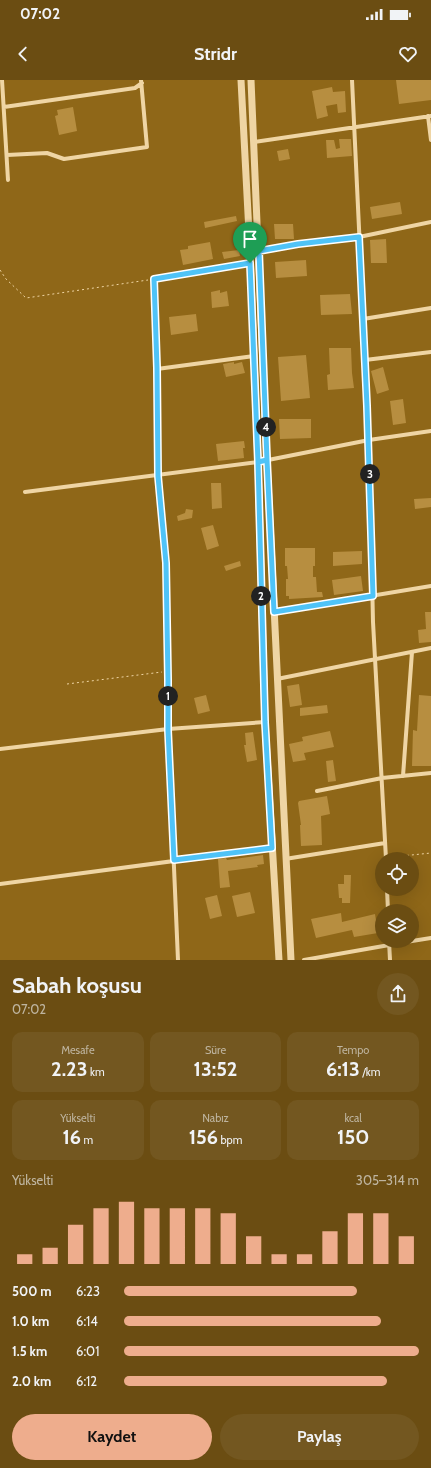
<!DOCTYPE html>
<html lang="tr">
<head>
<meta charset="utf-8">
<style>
	:root { --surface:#6b4d12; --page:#735720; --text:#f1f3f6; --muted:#beb49f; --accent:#eead8d }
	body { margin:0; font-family:Cabin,sans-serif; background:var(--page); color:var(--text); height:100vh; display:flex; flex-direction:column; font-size:15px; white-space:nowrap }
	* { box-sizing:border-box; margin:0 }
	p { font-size:13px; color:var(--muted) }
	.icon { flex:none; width:22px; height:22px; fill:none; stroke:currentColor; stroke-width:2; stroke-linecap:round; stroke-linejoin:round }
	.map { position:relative; height:880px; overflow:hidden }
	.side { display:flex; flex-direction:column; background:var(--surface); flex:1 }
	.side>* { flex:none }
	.tools { position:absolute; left:375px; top:772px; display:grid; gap:8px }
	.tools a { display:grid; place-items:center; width:44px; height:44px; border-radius:50%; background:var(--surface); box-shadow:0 4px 16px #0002; font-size:20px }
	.pin { position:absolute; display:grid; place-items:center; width:34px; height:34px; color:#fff; margin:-41px -17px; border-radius:50% 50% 50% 0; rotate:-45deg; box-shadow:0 0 4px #0007 }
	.pin .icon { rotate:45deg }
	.km { position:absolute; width:20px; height:20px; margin:-10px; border-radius:50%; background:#222; color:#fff; font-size:11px; line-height:20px; text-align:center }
	.round { display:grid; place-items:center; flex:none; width:42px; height:42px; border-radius:21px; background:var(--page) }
	.summary { display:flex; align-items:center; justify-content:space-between; height:68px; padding:0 12px }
	h1 { font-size:22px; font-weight:700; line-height:30px }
	.metrics { display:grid; grid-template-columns:repeat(3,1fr); gap:6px; height:68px; padding:4px 12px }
	.metrics div { display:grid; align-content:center; border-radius:10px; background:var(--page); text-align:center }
	.metrics b { font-size:20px; font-weight:700 }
	.metrics small { font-size:11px; font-weight:400 }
	.metrics p { font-size:11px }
	.chart { height:112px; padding:8px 12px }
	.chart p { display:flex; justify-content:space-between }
	.chart svg { width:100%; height:72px; margin-top:4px; stroke:var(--accent); stroke-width:6 }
	.primary-button { display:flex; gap:8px; margin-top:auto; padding:8px 12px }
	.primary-button a { flex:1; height:46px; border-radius:24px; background:var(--accent); color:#111; font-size:16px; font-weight:700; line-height:46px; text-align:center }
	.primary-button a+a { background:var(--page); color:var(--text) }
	ul { padding:0 12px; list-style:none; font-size:13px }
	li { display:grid; grid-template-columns:64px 48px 1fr; align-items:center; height:30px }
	li i { height:10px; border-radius:5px; background:var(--accent) }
	.status { display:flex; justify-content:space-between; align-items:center; height:28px; padding:0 20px; background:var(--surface); direction:ltr }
	.status svg { height:11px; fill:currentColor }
	header { display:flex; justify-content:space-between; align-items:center; height:52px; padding:0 12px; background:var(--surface); font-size:18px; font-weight:700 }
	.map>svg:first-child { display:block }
</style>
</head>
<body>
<div class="status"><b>07:02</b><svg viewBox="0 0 49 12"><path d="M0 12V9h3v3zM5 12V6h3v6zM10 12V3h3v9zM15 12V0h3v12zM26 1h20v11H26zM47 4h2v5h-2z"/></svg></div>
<header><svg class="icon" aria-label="back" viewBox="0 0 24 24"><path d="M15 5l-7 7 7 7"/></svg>Stridr<svg class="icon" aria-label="heart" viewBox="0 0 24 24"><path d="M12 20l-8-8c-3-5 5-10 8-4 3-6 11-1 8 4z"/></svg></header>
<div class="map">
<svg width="431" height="880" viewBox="0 0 431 880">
	<rect width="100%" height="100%" fill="#8f6718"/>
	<path fill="#b78e40" d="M396,0H431V20L399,24Z
		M332,7L333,12L345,11L346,32L338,33L337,24L326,26L328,36L317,39L312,11Z
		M73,27L77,51L59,55L55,36L58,35L57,30Z
		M339,59H351L352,76L327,78L326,60H334L336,69L340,68Z
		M288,69L290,79L279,81L277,71Z
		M400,122L402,134L372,139L370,127Z
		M236,136L237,141L205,148L204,142Z
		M274,144H293L294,159H275Z
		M386,159L387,183H371L370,160Z
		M210,162L213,179L183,185L180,170L188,169V166Z
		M239,170L240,176L224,179L222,172Z
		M306,180L307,196L276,198L275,182Z
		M220,210V213L227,211L229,226L212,228L211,212Z
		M350,214L352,234L321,235L320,215Z
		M196,234L198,251L171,255L169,237Z
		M329,268H351L352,293L354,308L328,310L327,295L330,294Z
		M306,275L310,318L281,321L278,277Z
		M234,282V284L242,282L245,293L226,297L223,284Z
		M383,287L389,310L377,314L371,291Z
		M403,319L406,343L393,345L390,321Z
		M279,339H311V358L280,359Z
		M244,361L245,368H243L244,378L218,381L216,364Z
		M211,403H221L222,428L212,429Z
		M431,418V427L415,429L414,419Z
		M186,429L193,430L192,438L178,441L177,436L185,433Z
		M213,445L219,466L207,470L201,448Z
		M285,468H315V486H313V497H316L317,512H322L323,517L289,519V516H286V499H288L287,486H285Z
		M362,471V484L333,486V472Z
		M240,481L241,486L226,491L224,486Z
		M361,496L363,511L334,515L332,500Z
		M425,532H431V562L419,563L418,550L426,549Z
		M299,604L302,625L290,627L287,606Z
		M206,615L210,631L198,634L194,618Z
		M419,615L431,616V686H412L413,650L417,651Z
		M327,625L328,633L300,636V628Z
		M330,651L334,667L304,673L306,680L293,682L289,664L303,661L302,657Z
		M253,652L257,680L247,682L244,665H246L245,653Z
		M333,680L336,701L328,702L326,681Z
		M327,716L330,734L321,736L322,765L301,766L300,745H301L298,723L299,721Z
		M263,775L264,784L257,785L258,787L228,791L230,807L220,808L218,779L226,778L227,780Z
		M344,795H351L350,823H342V818H339L338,804H344Z
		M250,812L255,833L237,837L232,816Z
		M217,815L222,836L210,839L205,818Z
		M341,833L342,842L375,834L378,853L354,857L352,850L316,858L311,839Z"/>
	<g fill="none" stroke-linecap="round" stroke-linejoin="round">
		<path stroke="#efd5a4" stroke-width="1" stroke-dasharray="2 3" stroke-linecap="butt" d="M0,190L6,199L26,218L148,200
			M67,604L162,592
			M392,777L431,773"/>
		<path stroke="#efd5a4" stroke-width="4" d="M2,0L8,100
			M352,0L369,360L373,542L386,779
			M4,27L135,8L142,3
			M428,36L431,60
			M254,62L431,36
			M7,75L47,73L64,79L147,67L141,0
			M259,171L298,164L359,157L431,142
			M363,239L431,228
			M365,280L431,272
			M157,289L254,276
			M25,412L258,382L369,360L431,351
			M274,532L431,506
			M277,599L431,568
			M0,669L168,649L265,642
			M403,696L412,572
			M317,711L382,698L431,693
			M285,779L385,763
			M0,804L272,768
			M387,809L388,831
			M389,861L390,880
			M412,861L431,858
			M178,880L168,649V600L166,483L158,396L157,289L154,199L250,183
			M304,880L412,861"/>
		<path stroke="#efd5a4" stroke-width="7" d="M241,0L250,172L258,382L265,642L279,880
			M251,0L267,381L291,880"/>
	</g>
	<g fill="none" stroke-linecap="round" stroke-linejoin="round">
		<g stroke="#fff" stroke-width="8">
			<path id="route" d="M250,183L154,199L157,288L158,396L166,483L168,600V650L174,780L272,768L265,642L258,382L267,380L274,532L373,516L367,326L359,157L298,164L259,171L267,380L258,382L250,183"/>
		</g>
		<use href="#route" stroke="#4fc3f7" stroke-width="5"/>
	</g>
</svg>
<div class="tools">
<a><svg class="icon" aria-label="locate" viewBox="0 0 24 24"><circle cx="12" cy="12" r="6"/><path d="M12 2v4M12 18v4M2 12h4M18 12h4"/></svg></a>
<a><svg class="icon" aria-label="layers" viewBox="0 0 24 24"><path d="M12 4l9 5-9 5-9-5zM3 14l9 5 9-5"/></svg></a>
</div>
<div class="pin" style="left:250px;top:183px;background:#1e9e55"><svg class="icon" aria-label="arrive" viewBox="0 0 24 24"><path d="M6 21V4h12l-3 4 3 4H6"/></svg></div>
<b class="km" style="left:168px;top:616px">1</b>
<b class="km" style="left:261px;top:516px">2</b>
<b class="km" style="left:370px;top:394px">3</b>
<b class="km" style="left:266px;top:347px">4</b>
</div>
<section class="side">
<div class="summary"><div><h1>Sabah koşusu</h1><p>07:02</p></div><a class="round"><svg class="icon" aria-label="share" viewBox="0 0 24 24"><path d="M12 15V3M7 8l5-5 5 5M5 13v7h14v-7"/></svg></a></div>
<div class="metrics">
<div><p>Mesafe</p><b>2.23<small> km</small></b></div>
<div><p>Süre</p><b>13:52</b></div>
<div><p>Tempo</p><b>6:13<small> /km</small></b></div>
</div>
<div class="metrics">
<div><p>Yükselti</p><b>16<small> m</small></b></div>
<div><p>Nabız</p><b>156<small> bpm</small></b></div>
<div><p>kcal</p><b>150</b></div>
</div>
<div class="chart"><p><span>Yükselti</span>305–314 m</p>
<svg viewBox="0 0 160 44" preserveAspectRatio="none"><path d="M5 44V38M15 44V34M25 44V20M35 44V10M45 44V6M55 44V10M65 44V10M75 44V10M85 44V13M95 44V27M105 44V38M115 44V38M125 44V24M135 44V13M145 44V13M155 44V27"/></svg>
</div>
<ul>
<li><b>500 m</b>6:23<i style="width:79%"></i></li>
<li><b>1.0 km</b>6:14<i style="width:87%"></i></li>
<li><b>1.5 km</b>6:01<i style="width:100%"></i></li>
<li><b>2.0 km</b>6:12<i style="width:89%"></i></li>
</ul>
<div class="primary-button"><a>Kaydet</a><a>Paylaş</a></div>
</section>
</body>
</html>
